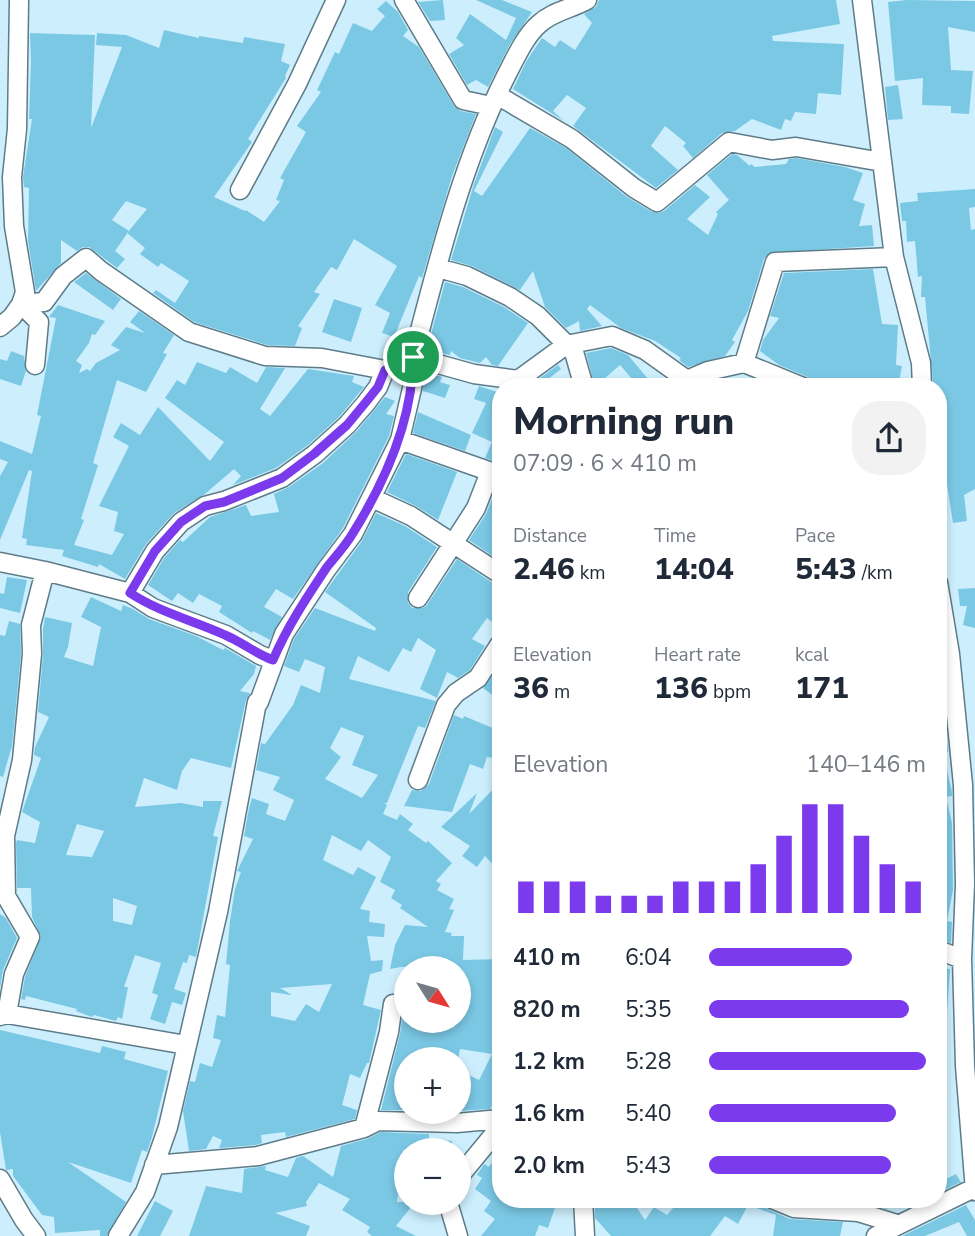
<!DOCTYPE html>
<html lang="en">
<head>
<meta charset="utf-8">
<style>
	:root { --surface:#fff; --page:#f2f2f3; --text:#1f2937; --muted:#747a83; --accent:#7c3aed }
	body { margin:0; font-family:"Nunito Sans",sans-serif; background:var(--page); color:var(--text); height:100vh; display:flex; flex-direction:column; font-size:26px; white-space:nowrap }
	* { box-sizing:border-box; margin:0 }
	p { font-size:23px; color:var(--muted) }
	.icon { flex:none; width:38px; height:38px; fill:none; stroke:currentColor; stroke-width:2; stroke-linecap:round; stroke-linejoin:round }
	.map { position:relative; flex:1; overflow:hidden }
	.side { position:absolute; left:492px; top:378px; width:455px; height:830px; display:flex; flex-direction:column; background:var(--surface); border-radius:28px; box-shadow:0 4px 10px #0003 }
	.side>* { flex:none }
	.needle { width:46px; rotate:127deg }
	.tools { position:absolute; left:394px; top:956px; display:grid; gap:14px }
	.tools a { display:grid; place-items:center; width:77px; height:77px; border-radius:50%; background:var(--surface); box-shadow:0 4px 10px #0003; font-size:35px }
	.pin { position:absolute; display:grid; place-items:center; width:60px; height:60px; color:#fff; margin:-30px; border:4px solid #fff; border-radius:50%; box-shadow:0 2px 7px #0007 }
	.round { display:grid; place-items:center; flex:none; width:74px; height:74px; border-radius:28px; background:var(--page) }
	.headline { display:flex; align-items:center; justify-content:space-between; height:119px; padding:0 21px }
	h1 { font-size:38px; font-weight:800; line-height:52px }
	.figures { display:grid; grid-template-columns:repeat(3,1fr); gap:10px; height:119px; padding:7px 21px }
	.figures div { display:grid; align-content:center }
	.figures b { font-size:30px; font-weight:800 }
	.figures small { font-size:19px; font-weight:400 }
	.figures p { font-size:19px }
	.chart { height:196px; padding:14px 21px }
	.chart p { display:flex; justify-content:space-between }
	.chart svg { width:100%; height:126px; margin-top:7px; stroke:var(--accent); stroke-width:6 }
	ul { padding:0 21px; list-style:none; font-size:23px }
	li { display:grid; grid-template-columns:112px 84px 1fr; align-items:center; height:52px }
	li i { height:18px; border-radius:9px; background:var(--accent) }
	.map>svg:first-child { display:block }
</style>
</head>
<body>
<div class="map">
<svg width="975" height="1236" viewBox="0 0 975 1236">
	<rect width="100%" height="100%" fill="#cdeffd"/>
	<path fill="#7bc8e5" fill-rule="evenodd" d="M443,0L445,20L430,21L418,2Z
		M476,0H502L532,12L510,44L488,87L476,80L467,85L449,54L464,45L456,38L470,14L506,40L516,18Z
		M599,0H836L840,24L772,36L773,41L844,44L841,95L818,93L816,114L795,112L791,121L785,119L781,130L752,119L735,131L722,133L693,158L683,146L686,143L665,126L651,146L678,170L656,188L573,126L586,108L567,95L553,111L564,121L513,89L527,60L542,38L555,47L560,40L575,50L592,23L584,14L596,7Z
		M907,0L975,1V32L948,27L951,70L973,71L969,114L951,113V106L922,105L923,78L895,81L888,2Z
		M386,1L398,12L408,30L403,36L419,47L454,106L460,111L476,114L452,176L422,278L419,276L394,337L382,333L390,313L375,305L397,266L354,239L337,270L331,267L314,292L320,294L298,326L302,328L295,346L267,345L194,322L153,293L156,290L175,303L189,281L161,263L158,267L140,254L145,248L127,233L147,209L126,201L112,220L129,231L115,251L125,259L117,268L89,247H83L77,251L61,240V263L36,291L28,241L29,188L24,187L23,177L32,119H29L31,62L30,33L95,35L91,128L122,47L96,45L97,33L126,35L159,48L164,30L199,38V36L243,43L244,37L285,44L281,61L290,65L285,76L286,78L248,139L252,142L214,197L245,211L246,210L264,222L280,201L276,200L284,180L280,178L306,132L297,126L321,92L317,90L335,52L339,54L353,23L372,31L385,16L377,9Z
		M898,85L903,119L888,120L885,87Z
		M495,127L503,132L474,191L482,196L530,128L566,148L627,197L652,212L659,213L664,211L695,185L710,197L687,219L708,235L718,214L716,212L729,200L707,175L732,154L737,155L750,166L751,164L755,167L786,164L789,159L796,158L845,167L863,173L853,200L865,204L859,226L872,225L874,246L769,253L764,259L748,311L732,340L735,342L725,356L688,367L679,360L681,358L655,341L621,328L590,305L587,309L602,326L580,331L579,321L566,328L545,307L533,271L520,290L472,266L451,260L474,184Z
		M975,189V207L969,208L971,230L975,229V489L964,495L967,521L953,523L944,464L938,387H935L933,383L925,297H921L922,276L918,277L915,241L907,242L906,221H902L900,203L918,201L917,193Z
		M873,269L882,324L898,325L896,365L902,366L898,387H814L808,377L779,365L760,351L763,340L779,318L770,316L784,273Z
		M86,273L121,299L113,310L74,282Z
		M445,282L463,287L504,307L528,323L498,366L492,365L486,357L480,363L460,358L451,351L450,355L427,349Z
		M334,299L362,308L351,342L322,332Z
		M58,305L105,321L95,335L92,334L89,343L76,361L82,365L79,373L87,369L90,371L96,363L120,350L111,345L126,327L145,333L130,322L139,311L174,335L163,353L167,354L146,392L117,380L93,463L98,465L81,519L84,520L74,545L112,555L124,534L114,531L118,512L99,506L129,446L113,437L121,423L140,435L158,407L210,461L224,442L165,398L177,380L185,385L197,362L226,373L230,367L257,383L266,367L285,368L260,409L270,416L308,369L354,376L352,382L364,387L339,417L308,445L276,468L233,485L241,476L234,469L205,494L174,513L146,544L125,579L99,564L98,567L62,556L64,550L26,545L27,539L22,538L32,471L29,470L0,540V476L8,462L0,459V441L32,454L41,416L37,415L56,318L49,317Z
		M611,348L628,355L654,386L664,378L677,387H639L620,365L604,379L606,387H595L586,353Z
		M11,351L24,356L26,371L21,386L0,379V359L7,361Z
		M558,365L561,369L538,387H528Z
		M424,372L442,377L440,382L450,385L445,398L423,391Z
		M479,386L500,393V463L485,458L492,442L472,433L486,403L474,399Z
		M385,397L395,401L386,414L394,416L389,436L343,528L293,599L276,589L264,607L282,617L270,640L253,631L252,633L219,612L222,606L199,594L193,603L178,593L172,601L148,585L164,558L180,540L183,542L210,517L246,505L251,516L279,512L274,494L289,487L323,463L356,432Z
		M418,412L471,435L465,451L413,433Z
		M406,454L457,472L438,520L416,506L387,492Z
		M497,486H500V549L495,555L500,561L469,540L486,514Z
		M376,513L405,526L437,547L408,592V603L412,608H423L427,605L457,559L494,584L500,585V628L487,618L472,639L485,646L470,670L458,678L447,672L437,698L420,689L436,650L418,638L411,652L403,648L389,672L358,656L349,679L436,701L425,728L418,726L387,803H384L387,805L383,814L397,820L400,814L413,824L408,830L426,843L428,841L452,863L436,881L441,884L437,890L454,899L449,909L454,910L445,932L452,933L451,936H464L463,960L500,959V1094L496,1103L494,1102L490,1109L458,1111L463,1087L458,1085V1070L479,1080L492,1054L460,1049L458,1059H406V1110H381L400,1034L404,1006L403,999L397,994L401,975H406V1005L404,1016L406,1020H458V968L401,967L390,969L395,945L405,925L428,927L400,908L402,905L391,898L395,890L380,882L391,857L368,840L361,851L332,835L323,860L353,875L358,867L376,877L360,909L370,911L369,922L385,924L384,937L367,936L371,961L383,960L382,971L370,974L363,1005L381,1010L369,1063H367L360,1078L350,1074L345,1094L342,1105L357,1110L355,1119L286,1137L285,1132L261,1135L262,1143L256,1145L219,1148L222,1140L213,1136L206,1149L189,1151L183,1111L190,1081L195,1082L200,1063L212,1067L221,1040L213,1038L217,1015L225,1017L230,965L226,964L230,921L235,889L241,872L237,871L253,839L244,836L249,808L252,798L269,804L266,814L285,821L294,800L273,790L280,777L256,770L261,743L265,744L293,705L301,685L320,693L325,667L305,659L299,672L284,666L294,639L315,608L375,631L376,628L325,592L362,541ZM341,727L364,736L352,765L378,775L362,798L325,779L341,757L330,748ZM332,984L319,1012L306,1004L295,1021L271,1016V992L292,995L280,988Z
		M7,577L27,580L20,613L0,608V593L4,594Z
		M975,588V628L963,625L967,606H960L958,589Z
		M91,597L121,611L123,605L133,609L149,619L196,636L223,650L225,648L256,666L254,674L240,691L250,693L246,700L231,768L191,758L182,771L177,790L144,778L135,807L181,803L203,807V801H222L213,836L218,837L196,957L189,955L187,963L183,962L174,989L186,993L182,1005L172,1002L165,1024L150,1019L158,995L152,993L161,963L135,955L124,987H128L122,1019L118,1017L116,1021L94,1015L92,1017L76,1011L77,1009L26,996L25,1000L21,999L25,977L41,937L32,917L31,888H17L16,843L17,840L35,843L40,822L22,812L41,758L34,755L35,747L49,717L38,712L43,655V629L45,617L72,623L68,647L64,657L93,666L101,627L81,617ZM77,824L104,831L92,857L66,855ZM113,898L137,906L132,925L113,921Z
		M9,621L20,624L21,654L12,746L3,777L0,776V635L5,636Z
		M500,664V701L483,688Z
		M938,713H944L945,721L948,752L943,753L952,792V796L946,797L952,823L953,890L947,921L952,922L951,943L938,939V894L942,873L938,845H942L938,820Z
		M454,715L463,719L464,716L500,731V752L493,754L491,758L487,757L483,769L470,764L452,812L404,806L412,790L421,791L429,784Z
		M500,782V872L485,856L477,867L462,856L470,846L441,827L477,793L469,814Z
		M0,914L6,918L17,938L3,970L0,988Z
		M938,968L950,969L947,1012L938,1011Z
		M0,1030L100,1053L102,1046L126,1052L124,1059L168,1071L152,1137L147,1152L142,1150L131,1183L68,1162L126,1202L107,1236H100V1230L55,1233L54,1217L42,1215L13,1176V1169L6,1170L0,1132Z
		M381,1132L429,1134V1139L452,1141V1150H403L397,1202H415L396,1226L416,1236H372L367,1232L370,1227L342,1210L350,1199L319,1183L306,1202L307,1206L275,1213L310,1226L306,1236H189L206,1186L242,1193L244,1169L266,1166L265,1170L288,1177L296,1158L303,1156L333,1177L341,1146L367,1139Z
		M500,1150V1199H558L548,1228L539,1225L535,1236H481L495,1219L484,1211L491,1201L475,1189L482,1178L477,1175L484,1164L489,1167Z
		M956,1174L961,1182L944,1190L940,1182Z
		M597,1199H631L645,1220L654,1207L667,1215L681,1199H719L733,1207L737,1201L734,1199H761L763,1205L767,1209L790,1219L843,1222L840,1236H773L776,1215L748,1205L738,1224L725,1216L710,1236H611L595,1218V1208H606Z
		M828,1199H890L887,1209L859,1201Z
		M155,1201L173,1211L160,1236H137Z
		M966,1205L975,1220V1236H967L959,1222L925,1236H902Z"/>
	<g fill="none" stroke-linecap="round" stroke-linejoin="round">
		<g stroke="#5d7c88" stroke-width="21">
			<path id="minor" d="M404,0L463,100L491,106
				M862,0L894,257L921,363L922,387
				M497,95L572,139L634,188L657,202L729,142L772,150L796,147L882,162
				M240,190L297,84L336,0
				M438,268L467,276L510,297L538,316L574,352L584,387
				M0,327L12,317L21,304L25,292L14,226L12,177L17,129L19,0
				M744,363L803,387
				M35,365L39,322L21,304L44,302L63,276L86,258L101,271L189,332L265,356L322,358L385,370
				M400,440L500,475
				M372,498L411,516L500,574
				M0,562L45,571L130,593L153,608L226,635L260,655L273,660
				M938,582L950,654L963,785L965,884L962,959L965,1066L975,1191
				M130,593L155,551L181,522L205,506L224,501L282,478L315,454L347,425L366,403L378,387L385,370L413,357L474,374L518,380L566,345L612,336L645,350L687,380L708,371L744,363L775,262L894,257
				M418,598L476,508L490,472
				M418,780L446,705L456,693L478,678L500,644
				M938,950L962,959
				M7,1014L14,974L30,937L6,896L5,836L22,760L32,654L31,625L45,571
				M0,1016L7,1014L186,1045
				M364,1128L389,1032L393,1004
				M154,1165L258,1156L364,1128L378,1121L457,1123L500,1119
				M458,1178L500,1127
				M0,1179L24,1220L36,1236
				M583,1199L585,1236
				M772,1199L794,1208L858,1212L897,1224
				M448,1202L458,1236
				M118,1236L145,1192L168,1127L218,912L257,702H259L284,634L326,570L353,534L400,440L413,384V357C438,262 461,166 505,78C514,61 524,37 539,24C553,11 571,9 587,0
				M876,1236L974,1188"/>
		</g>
		<use href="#minor" stroke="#fff" stroke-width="18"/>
	</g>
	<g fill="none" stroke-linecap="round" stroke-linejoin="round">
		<g stroke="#fff" stroke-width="14">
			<path id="route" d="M413,357C413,420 386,480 353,533C346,545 336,556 327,567C307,597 287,627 273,660C256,654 242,642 225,635C192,620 161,613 130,593L155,551L181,522L205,506L224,502L282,478L314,454L347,425L366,402L378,387L385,370Z"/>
		</g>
		<use href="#route" stroke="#7c3aed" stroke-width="9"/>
	</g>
</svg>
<div class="tools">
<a><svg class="needle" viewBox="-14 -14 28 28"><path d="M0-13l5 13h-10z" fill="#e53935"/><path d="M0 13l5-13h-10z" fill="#747a83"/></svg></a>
<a>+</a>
<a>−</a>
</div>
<div class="pin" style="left:413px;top:357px;background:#1e9e55"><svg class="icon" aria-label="arrive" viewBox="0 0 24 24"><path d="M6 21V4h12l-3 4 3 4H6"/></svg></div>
<section class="side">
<div class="headline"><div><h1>Morning run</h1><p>07:09 · 6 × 410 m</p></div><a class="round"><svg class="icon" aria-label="share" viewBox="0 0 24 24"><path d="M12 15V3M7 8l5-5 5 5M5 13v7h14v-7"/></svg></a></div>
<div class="figures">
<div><p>Distance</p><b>2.46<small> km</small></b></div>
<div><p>Time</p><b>14:04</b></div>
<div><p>Pace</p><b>5:43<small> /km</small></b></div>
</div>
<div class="figures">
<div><p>Elevation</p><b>36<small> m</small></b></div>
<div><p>Heart rate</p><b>136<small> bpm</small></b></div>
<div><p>kcal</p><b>171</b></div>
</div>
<div class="chart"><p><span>Elevation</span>140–146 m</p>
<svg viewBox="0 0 160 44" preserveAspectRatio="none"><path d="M5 44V33M15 44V33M25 44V33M35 44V38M45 44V38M55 44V38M65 44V33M75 44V33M85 44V33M95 44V27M105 44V17M115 44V6M125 44V6M135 44V17M145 44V27M155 44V33"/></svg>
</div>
<ul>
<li><b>410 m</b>6:04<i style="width:66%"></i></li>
<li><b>820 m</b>5:35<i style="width:92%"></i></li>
<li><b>1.2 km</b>5:28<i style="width:100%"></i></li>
<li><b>1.6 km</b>5:40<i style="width:86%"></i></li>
<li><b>2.0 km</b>5:43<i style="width:84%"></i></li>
</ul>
</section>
</div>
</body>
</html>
